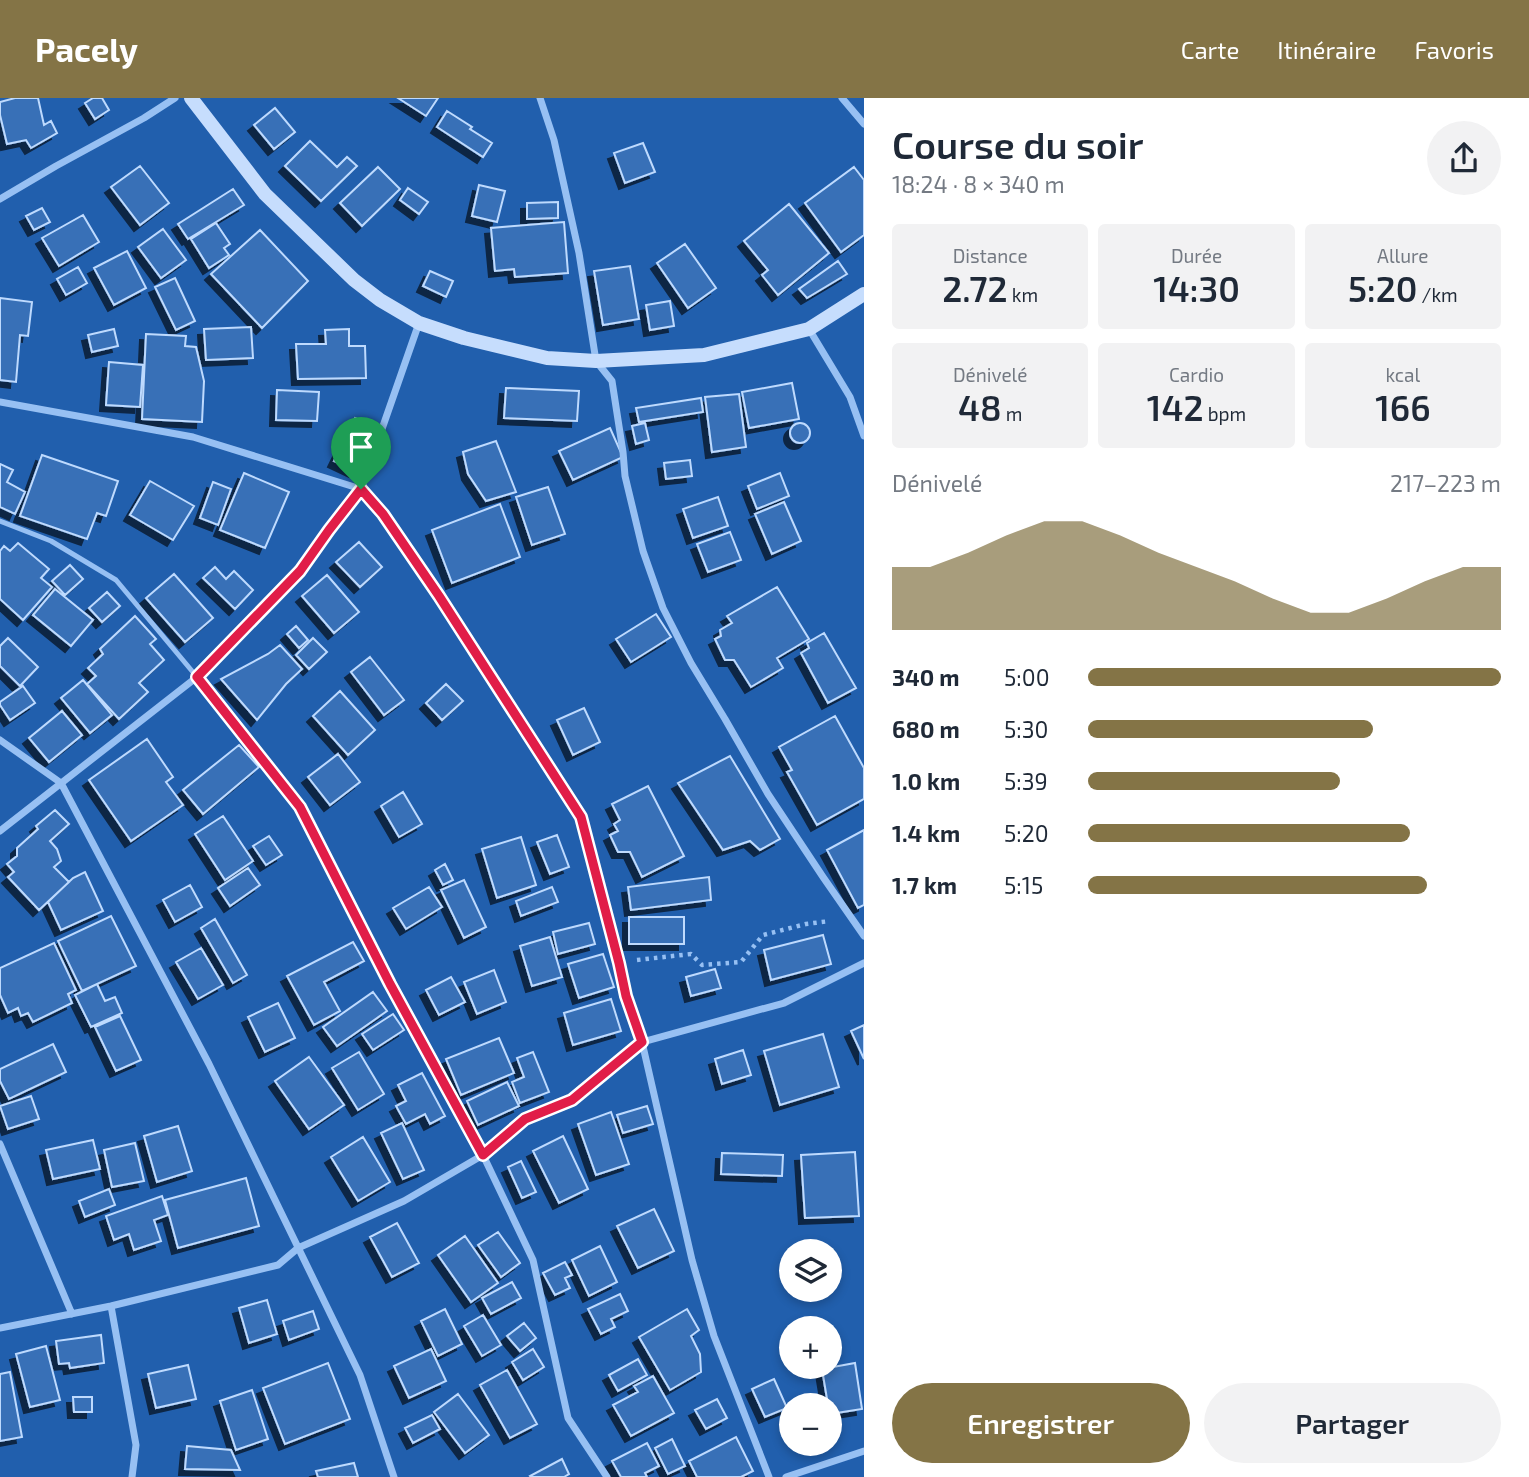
<!DOCTYPE html>
<html lang="fr">
<head>
<meta charset="utf-8">
<style>
	:root { --surface:#fff; --page:#f2f2f3; --text:#1f2937; --muted:#747a83; --accent:#847446 }
	body { margin:0; font-family:"Exo 2",sans-serif; background:var(--page); color:var(--text); height:100vh; display:flex; flex-direction:column; font-size:26px; white-space:nowrap }
	* { box-sizing:border-box; margin:0 }
	p { font-size:23px; color:var(--muted) }
	.icon { flex:none; width:38px; height:38px; fill:none; stroke:currentColor; stroke-width:2; stroke-linecap:round; stroke-linejoin:round }
	.map { position:relative; flex:1; overflow:hidden }
	.side { display:flex; flex-direction:column; background:var(--surface); width:665px }
	.side>* { flex:none }
	.fabs { position:absolute; left:779px; top:1141px; display:grid; gap:14px }
	.fabs a { display:grid; place-items:center; width:63px; height:63px; border-radius:50%; background:var(--surface); box-shadow:0 4px 10px #0003; font-size:35px }
	.pin { position:absolute; display:grid; place-items:center; width:60px; height:60px; color:#fff; margin:-72px -30px; border-radius:50% 50% 50% 0; rotate:-45deg; box-shadow:0 0 7px #0007 }
	.pin .icon { rotate:45deg }
	.round { display:grid; place-items:center; flex:none; width:74px; height:74px; border-radius:37px; background:var(--page) }
	.head { display:flex; align-items:center; justify-content:space-between; height:119px; padding:0 28px }
	h1 { font-size:38px; font-weight:600; line-height:52px }
	.figures { display:grid; grid-template-columns:repeat(3,1fr); gap:10px; height:119px; padding:7px 28px }
	.figures div { display:grid; align-content:center; border-radius:7px; background:var(--page); text-align:center }
	.figures b { font-size:35px; font-weight:600 }
	.figures small { font-size:19px; font-weight:400 }
	.figures p { font-size:19px }
	.chart { height:196px; padding:14px 28px }
	.chart p { display:flex; justify-content:space-between }
	.chart svg { width:100%; height:126px; margin-top:7px; fill:var(--accent); opacity:.7 }
	.cta { display:flex; gap:14px; margin-top:auto; padding:14px 28px }
	.cta a { flex:1; height:80px; border-radius:42px; background:var(--accent); color:#fff; font-size:28px; font-weight:600; line-height:80px; text-align:center }
	.cta a+a { background:var(--page); color:var(--text) }
	ul { padding:0 28px; list-style:none; font-size:23px }
	li { display:grid; grid-template-columns:112px 84px 1fr; align-items:center; height:52px }
	li i { height:18px; border-radius:9px; background:var(--accent) }
	header { display:flex; align-items:center; gap:42px; box-sizing:border-box; height:98px; padding:0 35px; background:var(--accent); color:#fff }
	header strong { font-size:33px }
	nav { display:flex; gap:38px; margin-inline-start:auto; font-size:24px }
	main { display:flex; flex:1; min-height:0 }
	.map>svg:first-child { display:block }
</style>
</head>
<body>
<header>
<strong>Pacely</strong>
<nav><a>Carte</a><a>Itinéraire</a><a>Favoris</a></nav>
</header>
<main>
<div class="map">
<svg width="864" height="1379" viewBox="0 0 864 1379">
	<defs>
		<filter id="shadow"><feDropShadow dx="-6" dy="6" stdDeviation="0" flood-color="#0009"/></filter>
	</defs>
	<rect width="100%" height="100%" fill="#0f458d"/>
	<path fill="#215fad" fill-rule="evenodd" d="M0,0H864V1379H0ZM791,1153H830V1192H791ZM791,1230H830V1269H791ZM791,1307H830V1346H791Z"/>
	<path fill="#3770b7" stroke="#bedafe" stroke-width="2" filter="url(#shadow)" d="M15,0H38L44,27L51,23L57,35L31,50L26,42L7,46L0,17V4Z
		M93,0H102L109,12L95,21L85,5Z
		M398,0H438L426,18Z
		M275,10L295,34L274,51L254,27Z
		M447,13L472,29L470,31L492,45L483,59L437,29Z
		M310,43L337,69L347,59L357,68L321,103L285,68Z
		M643,45L655,74L625,85L614,55Z
		M140,68L169,105L140,127L111,89Z
		M378,69L400,91L362,128L340,105Z
		M854,69L864,82V137L841,154L805,105Z
		M479,87L505,93L497,124L472,118Z
		M408,90L428,104L419,116L400,102Z
		M233,91L244,107L188,141L178,126Z
		M558,104V120L527,121V105Z
		M789,106L829,155L778,197L762,177L768,172L744,143Z
		M42,110L50,124L34,132L26,118Z
		M83,117L99,144L59,168L42,140Z
		M564,124L568,175L515,179L514,171L495,173L491,130Z
		M216,125L230,146L224,150L229,157L209,170L191,141Z
		M163,131L186,162L161,180L138,149Z
		M260,132L308,183L262,230L211,176Z
		M685,146L716,190L688,210L657,165Z
		M127,153L146,190L114,207L94,170Z
		M838,163L847,176L807,200L799,191Z
		M630,168L639,221L603,227L594,173Z
		M78,169L87,185L66,197L57,181Z
		M430,173L453,183L446,199L423,188Z
		M175,180L195,223L176,232L155,189Z
		M0,200L32,204L28,238L20,237L16,284L0,282Z
		M670,203L674,228L650,232L646,207Z
		M251,229L253,260L206,262L204,231Z
		M114,231L118,248L92,254L88,237Z
		M349,231V248H365L366,280L298,281L296,246H326L325,232Z
		M146,236L186,238L185,248L196,249L204,283L202,324L142,321Z
		M109,264L143,267L140,309L106,307Z
		M792,285L799,321L749,330L742,294Z
		M506,290L579,293L577,323L504,320Z
		M277,292L319,294L317,323L276,322Z
		M739,296L746,349L712,354L705,299Z
		M701,300L703,314L639,324L636,310Z
		M355,320L376,330L355,373L334,363Z
		M790 335a10 10 0 1 1 20 0a10 10 0 1 1-20 0Z
		M645,325L649,342L636,346L632,328Z
		M610,330L623,359L573,382L559,353Z
		M496,343L516,394L486,403L468,376L463,354Z
		M42,357L118,383L106,418L97,415L87,441L20,418Z
		M690,362L692,378L666,381L664,365Z
		M0,366L13,372L7,384L25,394L15,416L0,409Z
		M244,375L289,394L265,450L220,432Z
		M780,375L789,398L757,411L748,388Z
		M150,383L194,408L173,442L130,417Z
		M213,384L231,391L218,427L200,420Z
		M548,389L565,436L532,447L516,399Z
		M718,399L728,428L693,440L683,411Z
		M784,404L801,443L772,456L755,416Z
		M500,406L520,459L452,485L432,432Z
		M730,434L741,462L708,474L697,446Z
		M359,444L382,469L360,489L336,464Z
		M18,445L49,471L41,480L52,489L23,522L0,501V453L4,448L10,453Z
		M70,467L83,481L65,497L52,483Z
		M215,469L226,481L234,473L253,492L235,511L203,480Z
		M174,476L213,520L185,544L146,500Z
		M327,477L359,514L334,535L302,498Z
		M777,489L809,541L777,560L783,570L751,589L734,562H725L715,541L721,538L720,532L732,525L727,518Z
		M55,491L93,522L71,548L33,517Z
		M107,494L120,508L102,524L89,510Z
		M656,516L671,539L631,564L616,541Z
		M135,518L156,541L150,546L164,562L139,585L148,594L119,621L87,586L96,578L88,570L103,556L100,551Z
		M296,528L308,542L299,550L287,536Z
		M824,535L856,590L828,605L801,555L809,550L807,545Z
		M8,540L38,569L20,588L0,568V548Z
		M313,540L327,554L309,571L296,557Z
		M280,547L302,571L286,586L257,622L221,581L268,556Z
		M370,559L404,602L384,617L351,574Z
		M83,582L112,617L90,635L61,600Z
		M446,586L463,603L442,622L426,605Z
		M23,588L35,605L10,622L0,607V604Z
		M340,593L375,632L348,657L313,618Z
		M584,610L600,644L573,657L557,622Z
		M62,613L82,637L49,664L29,640Z
		M835,618L864,670V701L817,727L787,674L792,672L779,649Z
		M147,641L173,679L166,684L183,707L131,743L89,682Z
		M239,647L259,669L203,716L183,692Z
		M338,656L360,684L330,707L308,679Z
		M730,658L780,741L760,752L750,743L723,752L678,685Z
		M648,688L684,758L642,779L630,754H618L610,737L618,733L614,726L620,722L612,706Z
		M403,694L422,726L399,739L381,708Z
		M55,712L69,726L50,743L57,751L61,763L54,769L69,784L39,812L8,779L14,774L7,766L17,758V750L38,731L36,728Z
		M223,718L253,763L225,782L195,736Z
		M864,732V807L858,810L827,752Z
		M557,737L569,769L550,776L537,744Z
		M269,738L282,757L266,767L253,748Z
		M521,739L536,787L497,800L482,751Z
		M445,766L453,782L443,787L435,772Z
		M248,770L260,787L230,808L218,790Z
		M85,774L103,813L61,832L48,804L73,780Z
		M709,779L711,802L631,812L628,789Z
		M464,782L486,829L464,840L441,792Z
		M190,787L202,809L175,824L163,802Z
		M429,789L442,809L406,831L393,810Z
		M552,789L558,804L521,818L516,803Z
		M111,818L136,868L82,893L58,843Z
		M629,819H684V846H629Z
		M215,821L247,877L233,885L201,830Z
		M589,825L595,846L558,856L553,834Z
		M823,837L831,866L771,882L764,852Z
		M550,839L562,879L532,888L520,848Z
		M353,844L364,863L324,884L340,913L314,927L287,878Z
		M54,845L76,892L68,896L72,905L33,924L28,915L21,918L18,910L8,915L0,897V870Z
		M201,850L223,887L198,901L176,864Z
		M603,856L614,889L579,900L568,866Z
		M715,871L721,890L691,898L686,879Z
		M494,872L506,904L477,916L464,884Z
		M451,879L465,904L439,917L426,892Z
		M97,886L105,903L115,899L122,915L91,929L75,897Z
		M373,894L387,913L337,948L323,929Z
		M611,901L621,933L573,947L564,915Z
		M278,905L295,940L265,954L248,919Z
		M393,916L404,932L373,952L362,936Z
		M120,918L141,962L116,973L95,929Z
		M864,927V961L851,933Z
		M823,936L839,989L780,1007L764,953Z
		M499,940L514,975L461,997L446,961Z
		M53,946L66,974L9,1001L0,983V971Z
		M743,952L751,977L722,986L715,961Z
		M359,954L384,996L358,1012L332,970Z
		M533,954L549,994L520,1005L512,984L524,979L517,960Z
		M309,959L344,1007L309,1031L275,983Z
		M422,975L445,1018L430,1026L425,1016L406,1026L396,1008L406,1003L398,987Z
		M507,984L519,1008L478,1027L467,1003Z
		M31,998L39,1021L8,1031L0,1008Z
		M647,1008L653,1026L623,1035L617,1017Z
		M611,1014L629,1066L596,1077L578,1026Z
		M402,1025L424,1072L403,1081L381,1035Z
		M178,1028L192,1073L157,1084L144,1038Z
		M563,1038L588,1091L559,1105L533,1053Z
		M363,1039L390,1084L358,1103L331,1059Z
		M93,1042L100,1071L53,1081L46,1052Z
		M135,1045L144,1083L112,1089L104,1052Z
		M855,1054L859,1118L805,1120L801,1057Z
		M722,1055L783,1057L782,1078L721,1076Z
		M521,1063L536,1094L522,1100L508,1069Z
		M246,1080L259,1128L178,1150L165,1102Z
		M109,1091L115,1107L85,1119L79,1103Z
		M162,1098L168,1117L154,1122L161,1143L134,1152L129,1136L114,1142L106,1118Z
		M654,1111L674,1153L638,1170L617,1128Z
		M397,1125L419,1165L392,1179L370,1139Z
		M498,1134L520,1165L501,1179L478,1147Z
		M465,1138L498,1185L471,1204L438,1157Z
		M600,1148L617,1184L589,1198L572,1162Z
		M565,1164L572,1177L565,1180L570,1190L555,1197L543,1175Z
		M512,1184L521,1200L491,1216L482,1200Z
		M620,1196L628,1213L611,1221L615,1229L601,1236L588,1211Z
		M267,1202L277,1236L249,1245L239,1210Z
		M445,1211L462,1246L438,1258L421,1223Z
		M687,1211L699,1232L691,1238L700,1256L701,1274L670,1292L639,1239Z
		M313,1213L319,1231L289,1242L283,1223Z
		M483,1217L501,1247L482,1258L464,1228Z
		M524,1225L536,1240L520,1253L507,1238Z
		M101,1237L104,1265L70,1270L69,1265L59,1266L56,1243Z
		M46,1248L60,1302L30,1309L16,1256Z
		M431,1251L446,1283L409,1300L394,1268Z
		M533,1251L544,1269L523,1282L512,1264Z
		M638,1261L647,1277L618,1293L609,1277Z
		M328,1265L350,1321L285,1346L263,1290Z
		M855,1265L862,1311L830,1316V1307H828L822,1271Z
		M188,1267L196,1301L156,1310L148,1276Z
		M507,1272L537,1326L510,1340L480,1287Z
		M10,1274L22,1339L0,1343V1276Z
		M653,1278L674,1315L631,1338L613,1307L638,1294L634,1288Z
		M774,1281L787,1310L765,1319L752,1291Z
		M252,1292L268,1341L236,1352L220,1303Z
		M458,1296L489,1337L465,1355L434,1314Z
		M73,1299H92V1314H74Z
		M717,1301L727,1320L706,1331L695,1312Z
		M432,1317L440,1331L413,1345L405,1330Z
		M736,1339L753,1373L741,1379H697L689,1363Z
		M672,1341L685,1368L668,1376L655,1350Z
		M647,1345L659,1368L645,1375L647,1379H621L612,1363Z
		M187,1348L231,1352L240,1372L185,1371Z
		M562,1361L569,1376L564,1379H531L530,1378Z
		M354,1365L358,1379H318L316,1373Z"/>
	<g fill="none" stroke-linecap="round" stroke-linejoin="round">
		<path stroke="#97c0f3" stroke-width="4.5" stroke-dasharray="3.5 5" stroke-linecap="butt" d="M637,862L691,856L702,867L741,864L763,837L806,826L830,823"/>
		<path stroke="#97c0f3" stroke-width="5" d="M0,423L51,443L116,482L197,579"/>
		<path stroke="#97c0f3" stroke-width="7" d="M540,0L554,42L579,155L596,263L612,283L623,354L625,378L643,453L663,510L691,565L725,621L768,696L823,779L864,838
			M842,0L864,26
			M0,101L56,68L144,20L175,0
			M809,231L850,299L864,338
			M0,304L193,339L361,391L383,416L440,498L581,719L619,865L626,898L642,944L692,1162L714,1238L769,1379
			M197,579L300,709L390,886L483,1057L533,1162L568,1320L607,1379
			M0,642L61,685L209,966L360,1277L394,1379
			M0,733L197,579L300,473L329,432L361,391L419,225
			M0,1046L72,1216
			M111,1208L136,1347L132,1379
			M0,1230L111,1208L278,1167L298,1150L404,1103L483,1057L525,1021L572,1002L642,944L784,905L864,865
			M786,1379L864,1353"/>
		<path stroke="#c6ddfd" stroke-width="14" d="M191,0L265,96L354,182L380,202L419,225L464,240L547,260L596,263L704,257L809,231L864,196"/>
	</g>
	<g fill="none" stroke-linecap="round" stroke-linejoin="round">
		<g stroke="#fff" stroke-width="14">
			<path id="route" d="M361,391L383,416L439,498L581,719L619,865L626,898L642,944L572,1002L525,1021L483,1057L390,886L300,709L197,579L300,473L329,432Z"/>
		</g>
		<use href="#route" stroke="#e11d48" stroke-width="9"/>
	</g>
</svg>
<div class="fabs">
<a><svg class="icon" aria-label="layers" viewBox="0 0 24 24"><path d="M12 4l9 5-9 5-9-5zM3 14l9 5 9-5"/></svg></a>
<a>+</a>
<a>−</a>
</div>
<div class="pin" style="left:361px;top:391px;background:#1e9e55"><svg class="icon" aria-label="arrive" viewBox="0 0 24 24"><path d="M6 21V4h12l-3 4 3 4H6"/></svg></div>
</div>
<section class="side">
<div class="head"><div><h1>Course du soir</h1><p>18:24 · 8 × 340 m</p></div><a class="round"><svg class="icon" aria-label="share" viewBox="0 0 24 24"><path d="M12 15V3M7 8l5-5 5 5M5 13v7h14v-7"/></svg></a></div>
<div class="figures">
<div><p>Distance</p><b>2.72<small> km</small></b></div>
<div><p>Durée</p><b>14:30</b></div>
<div><p>Allure</p><b>5:20<small> /km</small></b></div>
</div>
<div class="figures">
<div><p>Dénivelé</p><b>48<small> m</small></b></div>
<div><p>Cardio</p><b>142<small> bpm</small></b></div>
<div><p>kcal</p><b>166</b></div>
</div>
<div class="chart"><p><span>Dénivelé</span>217–223 m</p>
<svg viewBox="0 0 160 44" preserveAspectRatio="none"><path d="M0 44V22L10 22L20 17L30 11L40 6L50 6L60 11L70 17L80 22L90 27L100 33L110 38L120 38L130 33L140 27L150 22L160 22V44z"/></svg>
</div>
<ul>
<li><b>340 m</b>5:00<i style="width:100%"></i></li>
<li><b>680 m</b>5:30<i style="width:69%"></i></li>
<li><b>1.0 km</b>5:39<i style="width:61%"></i></li>
<li><b>1.4 km</b>5:20<i style="width:78%"></i></li>
<li><b>1.7 km</b>5:15<i style="width:82%"></i></li>
</ul>
<div class="cta"><a>Enregistrer</a><a>Partager</a></div>
</section>
</main>
</body>
</html>
